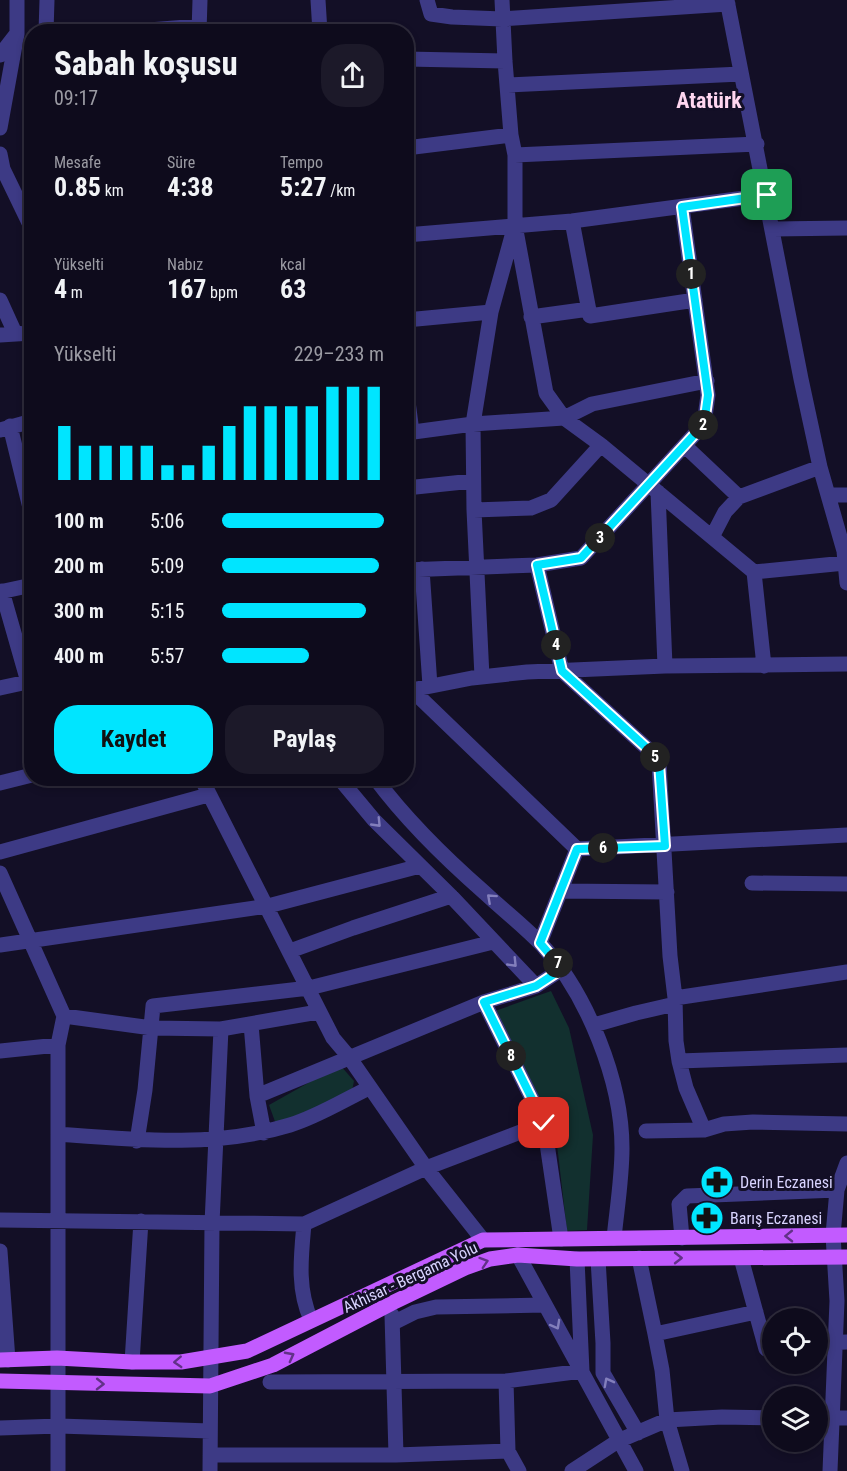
<!DOCTYPE html>
<html lang="tr">
<head>
<meta charset="utf-8">
<style>
	:root { --surface:#0e0b1c; --page:#1c1929; --text:#f1f3f6; --muted:#9b9ba3; --line:#2e2b3b; --accent:#00e5ff }
	body { margin:0; font-family:"Roboto Condensed",sans-serif; background:var(--page); color:var(--text); height:100vh; display:flex; flex-direction:column; font-size:22px; white-space:nowrap }
	* { box-sizing:border-box; margin:0 }
	p { font-size:20px; color:var(--muted) }
	.icon { flex:none; width:33px; height:33px; fill:none; stroke:currentColor; stroke-width:2; stroke-linecap:round; stroke-linejoin:round }
	.map { position:relative; flex:1; overflow:hidden }
	.details { position:absolute; left:24px; top:24px; width:390px; height:762px; display:flex; flex-direction:column; background:var(--surface); border-radius:24px; box-shadow:0 3px 9px #0003,0 0 0 2px var(--line) }
	.details>* { flex:none }
	.controls { position:absolute; left:762px; top:1308px; display:grid; gap:12px }
	.controls a { display:grid; place-items:center; width:66px; height:66px; border-radius:50%; background:var(--surface); box-shadow:0 3px 9px #0003,0 0 0 2px var(--line); font-size:30px }
	.pin { position:absolute; display:grid; place-items:center; width:51px; height:51px; color:#fff; margin:-26px; border-radius:12px; box-shadow:0 3px 9px #0006 }
	.km { position:absolute; width:30px; height:30px; margin:-15px; border-radius:50%; background:#222; color:#fff; font-size:16px; line-height:30px; text-align:center }
	.round { display:grid; place-items:center; flex:none; width:63px; height:63px; border-radius:24px; background:var(--page) }
	.headline { display:flex; align-items:center; justify-content:space-between; height:102px; padding:0 30px }
	h1 { font-size:33px; font-weight:700; line-height:45px }
	.figures { display:grid; grid-template-columns:repeat(3,1fr); gap:9px; height:102px; padding:6px 30px }
	.figures div { display:grid; align-content:center }
	.figures b { font-size:26px; font-weight:700 }
	.figures small { font-size:16px; font-weight:400 }
	.figures p { font-size:16px }
	.chart { height:168px; padding:12px 30px }
	.chart p { display:flex; justify-content:space-between }
	.chart svg { width:100%; height:108px; margin-top:6px; stroke:var(--accent); stroke-width:6 }
	.action { display:flex; gap:12px; margin-top:auto; padding:12px 30px }
	.action a { flex:1; height:69px; border-radius:24px; background:var(--accent); color:#111; font-size:24px; font-weight:700; line-height:69px; text-align:center }
	.action a+a { background:var(--page); color:var(--text) }
	ul { padding:0 30px; list-style:none; font-size:20px }
	li { display:grid; grid-template-columns:96px 72px 1fr; align-items:center; height:45px }
	li i { height:15px; border-radius:8px; background:var(--accent) }
	.map>svg:first-child { display:block }
</style>
</head>
<body>
<div class="map">
<svg width="847" height="1471" viewBox="0 0 847 1471">
	<rect width="100%" height="100%" fill="#130f26"/>
	<path fill="#12302f" d="M551,991L569,1028L593,1135L587,1230L567,1231L556,1136L495,1011Z
		M340,1065L354,1081L352,1091L277,1127L269,1105Z"/>
	<g fill="none" stroke-linecap="round" stroke-linejoin="round">
		<path stroke="#3d3a85" stroke-width="15" d="M318,0L320,32
			M427,0L431,14L452,17L502,19L728,4
			M727,0L801,379L820,467L844,551L847,583
			M46,32L47,0
			M124,32L199,26
			M199,32L200,0
			M0,55L15,36
			M406,59L505,61
			M507,85L741,74
			M0,128L17,34V0
			M406,148L511,135
			M0,154L3,169L32,229
			M515,155L757,144
			M572,221L590,316L695,300
			M515,225L546,393L564,418L601,445L754,572L845,563
			M773,229L847,228
			M406,235L572,221L767,195
			M0,300L15,333
			M491,312L515,225V155L511,135L505,61L502,0
			M531,317L589,309
			M406,320L491,312L473,424L406,433
			M0,335L32,333
			M406,386L412,432
			M10,426L32,516
			M0,430L32,421
			M685,446L739,497
			M406,488L473,481
			M658,492L665,666
			M828,495H847
			M474,510L531,508L551,500L601,445
			M712,537L725,512L739,497L820,467
			M537,565L562,671L649,750L659,763L670,956L675,998L676,1041L679,1061L686,1088L704,1130
			M422,569L430,686
			M406,570L537,565L581,558L704,424L708,395L682,207
			M754,572L764,666
			M2,591L28,682
			M0,592L32,585
			M482,677L474,510L473,424L564,418L592,404L707,381
			M0,688L32,681
			M412,690L577,849L847,835
			M406,691L472,678L527,672L665,666L847,664
			M201,778L333,1038L349,1057L426,1168L483,1240
			M339,778L374,820L451,896L536,986
			M375,778C407,821 445,858 485,893C503,910 524,926 542,945C587,994 622,1081 622,1148C622,1178 617,1208 614,1238
			M0,783L32,775
			M0,852L208,795
			M0,873L64,1016L58,1045V1471
			M752,883L847,884
			M560,891L667,892
			M540,943L577,849
			M0,945L268,906L420,866
			M290,951L353,928L451,896
			M675,998L847,972
			M484,1002L544,1123L561,1239
			M64,1016L152,1028L221,1029L318,1012
			M251,1024L257,1096L264,1133
			M594,1025L636,1013L675,1004
			M0,1051L58,1045
			M679,1061L847,1055
			M257,1096L484,1002L536,986L562,969
			M646,1131L704,1130L724,1124L753,1122L847,1124
			M58,1134C135,1140 215,1148 290,1125C317,1117 344,1100 369,1088
			M137,1141L145,1090L153,1006L309,988L493,942
			M0,1220L304,1224L426,1168L544,1123
			M304,1224C301,1257 297,1289 311,1320
			M682,1238L679,1204L687,1196L837,1190
			M0,1251L8,1360
			M518,1255L636,1471
			M639,1258L655,1334
			M741,1258L766,1349L772,1348
			M598,1259L603,1343V1373L638,1433
			M392,1315L396,1455
			M393,1323L415,1312L436,1307L545,1305
			M818,1343L847,1342
			M132,1362L141,1221
			M506,1381L508,1451L519,1471
			M270,1382L506,1381L582,1371L577,1259
			M818,1418H847
			M0,1428L59,1426L210,1431
			M210,1455H396L508,1451
			M210,1471L212,1223L221,1029
			M572,1471L618,1441L667,1420L722,1417L772,1418
			M682,1471L667,1420L662,1370L655,1334L756,1312
			M830,1471L837,1301L833,1235L837,1190L847,1163"/>
		<path stroke="#c25bff" stroke-width="15" d="M0,1360L57,1358L132,1362H181L247,1351L483,1240L847,1235
			M0,1381L210,1386L273,1365L392,1303L465,1268L490,1259L518,1255L577,1259L847,1257"/>
	</g>
	<defs><path id="oneway-chevron" d="M-2-3.5L2.5 0L-2 3.5" fill="none" stroke-width="1.6" stroke-linecap="round" stroke-linejoin="round" transform="scale(1.5)"/></defs>
	<g stroke="#837fbc">
		<use href="#oneway-chevron" transform="translate(377 823) rotate(46)"/>
		<use href="#oneway-chevron" transform="translate(491 898) rotate(-138)"/>
		<use href="#oneway-chevron" transform="translate(513 963) rotate(46)"/>
		<use href="#oneway-chevron" transform="translate(556 1325) rotate(61)"/>
		<use href="#oneway-chevron" transform="translate(608 1382) rotate(-118)"/>
	</g>
	<g stroke="#623188">
		<use href="#oneway-chevron" transform="translate(789 1236) rotate(179)"/>
		<use href="#oneway-chevron" transform="translate(678 1258)"/>
		<use href="#oneway-chevron" transform="translate(484 1262) rotate(-18)"/>
		<use href="#oneway-chevron" transform="translate(290 1356) rotate(-28)"/>
		<use href="#oneway-chevron" transform="translate(178 1362) rotate(177)"/>
		<use href="#oneway-chevron" transform="translate(100 1384) rotate(1)"/>
	</g>
	<g fill="none" stroke-linecap="round" stroke-linejoin="round">
		<g stroke="#fff" stroke-width="12">
			<path id="route" d="M544,1123L484,1002L536,986L562,969L540,943L577,849L665,846L659,763L649,750L562,671L537,565L581,558L704,424L708,395L682,207L767,195"/>
		</g>
		<use href="#route" stroke="#00e5ff" stroke-width="8"/>
	</g>
	<defs>
		<g id="pharmacy-disc" transform="scale(1.725)"><circle r="9.5" fill="#00e5ff" stroke="#130f26"/><path d="M-2-6h4v4h4v4h-4v4h-4v-4h-4v-4h4Z" fill="#111"/></g>
	</defs>
	<g fill-rule="evenodd">
		<use href="#pharmacy-disc" x="717" y="1182"/>
		<use href="#pharmacy-disc" x="707" y="1218"/>
	</g>
	<g text-anchor="middle" stroke-width="6" stroke-linejoin="round" paint-order="stroke">
		<g font-size="16" fill="#d9d4ff" stroke="#130f26" text-anchor="start">
			<text x="740" y="1188">Derin Eczanesi</text>
			<text x="730" y="1224">Barış Eczanesi</text>
		</g>
		<g font-size="16" fill="#d9d4ff" stroke="#130f26">
			<text transform="translate(410 1277) rotate(-25)" y="6">Akhisar - Bergama Yolu</text>
		</g>
		<g font-size="22" font-weight="bold" fill="#ffd6f0" stroke="#130f26">
			<text x="709" y="108">Atatürk</text>
		</g>
	</g>
</svg>
<div class="controls">
<a><svg class="icon" aria-label="locate" viewBox="0 0 24 24"><circle cx="12" cy="12" r="6"/><path d="M12 2v4M12 18v4M2 12h4M18 12h4"/></svg></a>
<a><svg class="icon" aria-label="layers" viewBox="0 0 24 24"><path d="M12 4l9 5-9 5-9-5zM3 14l9 5 9-5"/></svg></a>
</div>
<div class="pin" style="left:767px;top:195px;background:#1e9e55"><svg class="icon" aria-label="arrive" viewBox="0 0 24 24"><path d="M6 21V4h12l-3 4 3 4H6"/></svg></div>
<div class="pin" style="left:544px;top:1123px;background:#d93025"><svg class="icon" aria-label="check" viewBox="0 0 24 24"><path d="M5 12l5 5 9-10"/></svg></div>
<b class="km" style="left:691px;top:274px">1</b>
<b class="km" style="left:703px;top:425px">2</b>
<b class="km" style="left:600px;top:538px">3</b>
<b class="km" style="left:556px;top:645px">4</b>
<b class="km" style="left:655px;top:757px">5</b>
<b class="km" style="left:603px;top:848px">6</b>
<b class="km" style="left:558px;top:963px">7</b>
<b class="km" style="left:511px;top:1056px">8</b>
<section class="details">
<div class="headline"><div><h1>Sabah koşusu</h1><p>09:17</p></div><a class="round"><svg class="icon" aria-label="share" viewBox="0 0 24 24"><path d="M12 15V3M7 8l5-5 5 5M5 13v7h14v-7"/></svg></a></div>
<div class="figures">
<div><p>Mesafe</p><b>0.85<small> km</small></b></div>
<div><p>Süre</p><b>4:38</b></div>
<div><p>Tempo</p><b>5:27<small> /km</small></b></div>
</div>
<div class="figures">
<div><p>Yükselti</p><b>4<small> m</small></b></div>
<div><p>Nabız</p><b>167<small> bpm</small></b></div>
<div><p>kcal</p><b>63</b></div>
</div>
<div class="chart"><p><span>Yükselti</span>229–233 m</p>
<svg viewBox="0 0 160 44" preserveAspectRatio="none"><path d="M5 44V22M15 44V30M25 44V30M35 44V30M45 44V30M55 44V38M65 44V38M75 44V30M85 44V22M95 44V14M105 44V14M115 44V14M125 44V14M135 44V6M145 44V6M155 44V6"/></svg>
</div>
<ul>
<li><b>100 m</b>5:06<i style="width:100%"></i></li>
<li><b>200 m</b>5:09<i style="width:97%"></i></li>
<li><b>300 m</b>5:15<i style="width:89%"></i></li>
<li><b>400 m</b>5:57<i style="width:54%"></i></li>
</ul>
<div class="action"><a>Kaydet</a><a>Paylaş</a></div>
</section>
</div>
</body>
</html>
